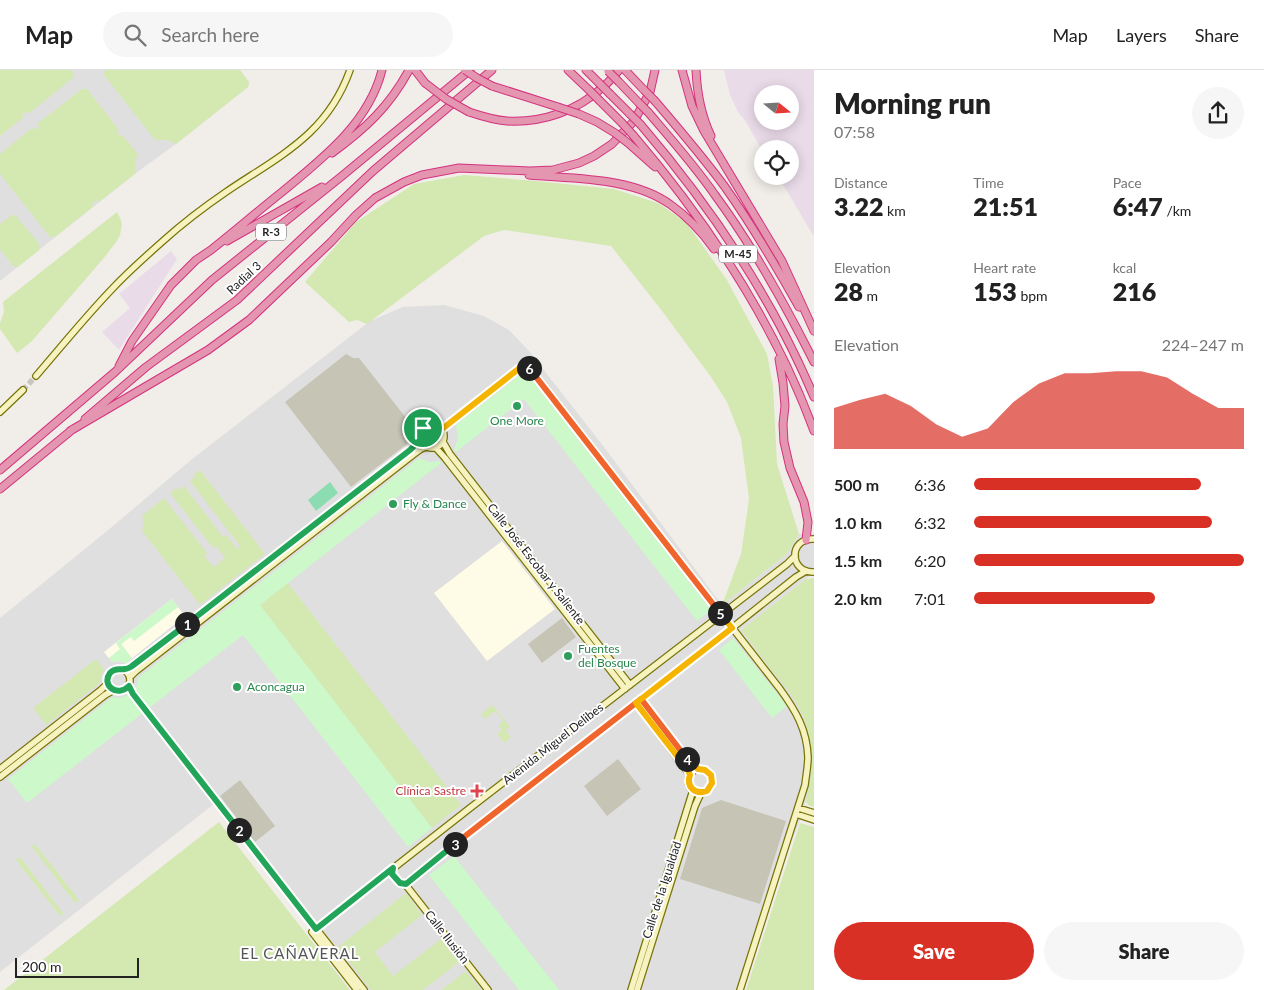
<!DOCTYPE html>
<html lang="en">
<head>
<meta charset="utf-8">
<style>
	:root { --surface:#fff; --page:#f6f6f6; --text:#222; --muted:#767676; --line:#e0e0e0; --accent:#d93025 }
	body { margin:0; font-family:Lato,sans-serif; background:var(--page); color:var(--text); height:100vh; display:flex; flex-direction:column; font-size:19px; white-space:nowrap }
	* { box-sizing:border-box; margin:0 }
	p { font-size:16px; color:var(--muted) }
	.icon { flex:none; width:28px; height:28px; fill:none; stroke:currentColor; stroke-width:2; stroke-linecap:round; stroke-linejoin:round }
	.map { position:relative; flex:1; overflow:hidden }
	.drawer { display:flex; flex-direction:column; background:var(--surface); width:450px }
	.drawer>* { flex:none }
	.needle { width:32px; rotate:108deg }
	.fabs { position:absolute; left:754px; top:15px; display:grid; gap:10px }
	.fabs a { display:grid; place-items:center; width:45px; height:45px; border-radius:50%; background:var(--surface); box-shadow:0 2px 12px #0003; font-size:25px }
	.scale { position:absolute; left:15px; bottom:12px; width:124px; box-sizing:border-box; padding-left:5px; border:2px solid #222; border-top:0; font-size:14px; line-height:18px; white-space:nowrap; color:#222; -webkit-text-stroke:4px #fff; paint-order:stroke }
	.pin { position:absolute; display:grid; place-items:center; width:42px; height:42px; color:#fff; margin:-21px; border:2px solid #fff; border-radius:50%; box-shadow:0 1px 5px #0007 }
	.km { position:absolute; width:25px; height:25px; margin:-12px; border-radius:50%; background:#222; color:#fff; font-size:14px; line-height:25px; text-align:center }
	.round { display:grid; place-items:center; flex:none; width:52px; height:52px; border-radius:26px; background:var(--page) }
	.headline { display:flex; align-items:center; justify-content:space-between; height:85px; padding:0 20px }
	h1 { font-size:28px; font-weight:800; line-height:38px }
	.figures { display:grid; grid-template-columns:repeat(3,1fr); gap:8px; height:85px; padding:5px 20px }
	.figures div { display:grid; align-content:center }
	.figures b { font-size:25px; font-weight:800 }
	.figures small { font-size:14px; font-weight:400 }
	.figures p { font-size:14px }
	.chart { height:140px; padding:10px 20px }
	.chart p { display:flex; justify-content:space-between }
	.chart svg { width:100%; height:90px; margin-top:5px; fill:var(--accent); opacity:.7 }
	.button { display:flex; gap:10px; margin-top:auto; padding:10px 20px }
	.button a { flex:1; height:58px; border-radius:30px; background:var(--accent); color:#fff; font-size:20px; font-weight:800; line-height:58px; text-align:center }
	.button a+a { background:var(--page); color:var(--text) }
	ul { padding:0 20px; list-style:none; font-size:16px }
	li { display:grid; grid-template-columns:80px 60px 1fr; align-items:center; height:38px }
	li i { height:12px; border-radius:6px; background:var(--accent) }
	header { display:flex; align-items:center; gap:30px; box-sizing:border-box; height:70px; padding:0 25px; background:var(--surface); border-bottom:1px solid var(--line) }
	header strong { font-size:24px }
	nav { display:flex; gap:28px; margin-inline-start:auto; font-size:18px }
	.search { width:350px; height:45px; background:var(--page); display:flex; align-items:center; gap:12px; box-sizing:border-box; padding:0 18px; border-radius:28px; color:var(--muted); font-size:19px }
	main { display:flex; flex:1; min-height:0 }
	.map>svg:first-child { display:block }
</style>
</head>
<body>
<header>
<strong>Map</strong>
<div class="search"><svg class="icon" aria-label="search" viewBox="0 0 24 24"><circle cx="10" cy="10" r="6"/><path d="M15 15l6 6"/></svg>Search here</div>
<nav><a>Map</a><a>Layers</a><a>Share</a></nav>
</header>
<main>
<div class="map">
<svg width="814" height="920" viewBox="0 0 814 920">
	<rect width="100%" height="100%" fill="#f1eee9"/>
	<path fill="#e0dfdf" d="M0,0H240L249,12L248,17L176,74L136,103L0,211Z
		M444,235L484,246L509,260L529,281L604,377L722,535L787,484L799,464H814V504L811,505L741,560L792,625L800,639L810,663L813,692L810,718L799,754L762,837L736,920H368L219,730L0,902V548L107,461L191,390L370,251L403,237Z"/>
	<path fill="#eadbe9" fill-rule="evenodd" d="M724,0H814V167L778,106H790V79L762,80L746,52L738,42L730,25ZM762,24H790V51H762Z
		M171,181L177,189L119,280L102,262L130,238L119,224Z"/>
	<path fill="#fefbe6" d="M502,471L555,539L487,591L434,523Z
		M172,529L185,546L126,593L119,591L112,592L104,582Z"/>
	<path fill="#c6c4b5" d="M346,284L353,288H359L410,353L406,361L407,374L351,417L285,332Z
		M562,548L576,567L542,593L528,574Z
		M618,689L641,719L607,746L584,716Z
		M240,710L275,756L255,772L220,726Z
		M721,730L786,751L760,834L680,809L702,738Z"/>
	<path fill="#d4e8b2" d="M0,0H71L74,4L73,8L28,44L26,41L22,45L24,47L0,66Z
		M105,0H240L249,12L248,17L176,74L168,70H155L104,5Z
		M82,19H87L119,60L116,62L120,66L122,65L138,84L135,91L136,103L99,132L97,130L92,134L94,136L55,167H50L0,104V84L32,58L35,60L39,57L37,54Z
		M464,105L536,111L614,119L658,133L686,152L727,210L767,284L773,316L777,394L799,464L787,484L722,535L741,484L749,429L741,368L727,332L711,307L662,241L611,176L504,160L484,166L367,254L357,250L349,252L305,212L356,152L414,114Z
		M117,142L120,148L122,154L120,165L117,171L103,189L32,271L17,283L0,259V253L4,242L3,232Z
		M12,145L16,146L40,175L39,180L18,197L13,196L0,179V154Z
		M200,400L265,484L200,535L142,461L144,454L142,446L164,428L207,483L204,486L214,497L225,488L216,476L213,478L170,423L176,418L178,420L184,416L223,467L226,465L237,479L240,476L190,411L195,407L194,404Z
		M280,503L461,735L424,764L249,534Z
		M814,508V737L808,735L806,731C814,695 814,663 795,631C790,622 783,614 776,606C764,591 753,575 741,560L806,509Z
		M96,589L104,599L101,606L100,613L46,655L33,638Z
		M492,635L510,657L506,661L511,667L504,673L497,664L502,660L499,655L503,651L496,642H494L485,649L481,644Z
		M219,752L350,920H4Z
		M800,753L814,757V920H746Z
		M35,774L79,830L75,833L32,777Z
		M20,787L63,843L60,846L16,790Z
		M406,823L422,845L375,882L393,906L441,869L459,892L423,920H371L338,877Z
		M466,901L481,920H441Z"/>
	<path fill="#ccf8ca" d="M525,301L711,540L697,551L524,329L456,382L454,380L458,368L456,355Z
		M419,388L429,392L440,391L441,393L260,535L432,758L408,777L243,565L27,733L8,709L112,627C123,630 128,624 136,618L138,608Z
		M172,529L178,537L134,571L131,567L121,574L132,588L126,593L119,591L112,592L109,588L120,579L116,573Z
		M733,568L787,636L772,648L719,580Z
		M454,786L559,920H519L429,805Z"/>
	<path fill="#8cdcb2" d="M330,412L338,423L316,441L308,430Z"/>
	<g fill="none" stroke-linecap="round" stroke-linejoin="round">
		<path stroke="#c8c5c1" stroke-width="5.5" stroke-dasharray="5.5 3" stroke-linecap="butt" d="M23,320L36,306"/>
		<g stroke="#77740a" stroke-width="8">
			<path id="secondary" d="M36,306C61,277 86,246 113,218C129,201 146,186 163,171C183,153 204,137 226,122C279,86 327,65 350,0
				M0,342L23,320
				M420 366a12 12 0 1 1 24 0a12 12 0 1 1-24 0Z
				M442,359L526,293L780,619C796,641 807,660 808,687C808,696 806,706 805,715L740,920
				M443,372L450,384L630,615
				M436,378L445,388L625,619
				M814,469C788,468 789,503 814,502
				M108 610a11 11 0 1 1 22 0a11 11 0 1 1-22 0Z
				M124,600L132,596L410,380L420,370
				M130,607L136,601L414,384L421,379L426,377
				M129,616L133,624L364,920
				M641,629L687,689L698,699
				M636,633L690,705
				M0,699L101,620L108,613
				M688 711a12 12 0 1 1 24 0a12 12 0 1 1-24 0Z
				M0,707L105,625L114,620
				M798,738L814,743
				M796,744L814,750
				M393,798L392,804L400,813L405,814
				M405,814L481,753L722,566L796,507L806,501
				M405,814L488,920
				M357,920L312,862L470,738L787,494L795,486
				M631,920L693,720
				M637,920L695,736L701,723"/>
		</g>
		<g stroke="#d4327f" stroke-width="9">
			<path id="highway" d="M415,0L425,13
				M568,0L589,20
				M586,0L598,12
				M625,0L644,20
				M682,0L692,36L704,61L782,191L814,261
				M696,0C697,23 701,45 711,66
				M619,12L638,32
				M492,16L558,37
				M610,24L630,44
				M600,31L622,53
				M655,31C679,59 703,87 725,117C752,155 776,196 799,237
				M469,42C481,46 494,50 507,51C542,53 577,41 603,17C609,12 614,6 619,0
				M648,42C671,69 695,96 715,125C754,178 785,234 814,292
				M579,44L597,52L615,63
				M641,55C711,137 772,227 814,327
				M633,65C708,153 774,252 814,361
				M628,73L655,97
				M332,83C365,59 389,37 409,0
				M529,105C574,109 633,107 671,135C688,147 702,162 714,179
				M227,171L322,117
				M779,289L783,313L785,336L783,354L784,372L790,398L804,432L808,452L806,470
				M119,296L132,271L171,215L196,190L211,180C235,161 258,141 282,122C322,89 369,53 382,0
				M85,349L146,297L237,230L373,101L492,0
				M70,361L208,280L249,250L331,172L356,145L375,128L404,112L422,105L459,98L530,101L553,100L579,93L594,86L612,74L634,51L650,22L655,0
				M0,400L115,302L212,210L342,106L470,0
				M0,419L73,359"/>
		</g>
		<use href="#secondary" stroke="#f7f3c1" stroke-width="5.5"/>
		<use href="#highway" stroke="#e495af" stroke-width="7"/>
		<g stroke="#d4327f" stroke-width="9" stroke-linecap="butt">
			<path id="highway-bridge" d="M465,0L477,8L492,16
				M608,1L619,12
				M598,12L610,24
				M425,13L446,29L469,42
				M589,20L600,31
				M644,20L655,31
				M638,32L648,42
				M558,37L579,44
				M630,44L641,55
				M622,53L633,65
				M615,63L628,73"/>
		</g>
		<use href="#highway-bridge" stroke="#e495af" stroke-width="7"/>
	</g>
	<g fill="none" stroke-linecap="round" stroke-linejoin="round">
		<g stroke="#fff" stroke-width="10">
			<path id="split-1" d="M187,554L410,380L420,370V362L423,358"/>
		</g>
		<g stroke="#fff" stroke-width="10">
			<path id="split-2" d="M187,554L132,596C131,597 127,599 125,599C120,600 115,597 110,603C101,615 117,628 129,616L133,624L239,760"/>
		</g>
		<g stroke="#fff" stroke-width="10">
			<path id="split-3" d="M239,760L316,859L393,798L392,804L400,813L406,814L455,774"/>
		</g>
		<g stroke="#fff" stroke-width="10">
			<path id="split-4" d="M455,774L641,629L687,689"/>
		</g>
		<g stroke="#fff" stroke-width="10">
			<path id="split-5" d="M687,689L698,699L705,700L711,705L712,713L707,721C695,725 686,717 690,705L688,700L636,633L732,558L720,543"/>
		</g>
		<g stroke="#fff" stroke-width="10">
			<path id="split-6" d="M529,298L720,543"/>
		</g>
		<g stroke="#fff" stroke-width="10">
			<path id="split-7" d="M423,358C430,352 436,353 442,359L526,293L529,298"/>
		</g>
		<use href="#split-1" stroke="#22a559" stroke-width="6"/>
		<use href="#split-2" stroke="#22a559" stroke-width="6"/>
		<use href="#split-3" stroke="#22a559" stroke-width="6"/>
		<use href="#split-4" stroke="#f0652b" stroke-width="6"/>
		<use href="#split-5" stroke="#f5b400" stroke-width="6"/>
		<use href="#split-6" stroke="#f0652b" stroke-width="6"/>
		<use href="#split-7" stroke="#f5b400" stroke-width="6"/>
	</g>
	<g fill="#2e9e5b" stroke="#fff" stroke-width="2">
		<circle cx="517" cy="336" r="5"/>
		<circle cx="393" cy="434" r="5"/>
		<circle cx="568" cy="586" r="5"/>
		<circle cx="237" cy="617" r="5"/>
	</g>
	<path fill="#e0444e" stroke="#fff" stroke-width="2" d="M474.5 713.5h5v5h5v5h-5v5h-5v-5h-5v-5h5z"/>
	<g text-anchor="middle" stroke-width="4" stroke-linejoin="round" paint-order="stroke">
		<g fill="#fff" stroke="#646464" stroke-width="1">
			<rect x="256" y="153.5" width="30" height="17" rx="4"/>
			<rect x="719" y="175.5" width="38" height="17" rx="4"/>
		</g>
		<g font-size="11" font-weight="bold" fill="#222">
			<text x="271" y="166">R-3</text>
			<text x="738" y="188">M-45</text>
		</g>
		<g font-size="12" fill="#222" stroke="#fff">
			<text transform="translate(244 208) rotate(-43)" y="4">Radial 3</text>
			<text transform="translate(536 494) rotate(52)" y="4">Calle José Escobar y Saliente</text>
			<text transform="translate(553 674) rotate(-38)" y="4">Avenida Miguel Delibes</text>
			<text transform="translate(662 820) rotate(-72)" y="4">Calle de la Igualdad</text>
			<text transform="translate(447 867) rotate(52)" y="4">Calle Ilusión</text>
		</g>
		<g font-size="12" fill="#27864d" stroke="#fff" text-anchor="start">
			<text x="517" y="355" text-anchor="middle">One More</text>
			<text x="403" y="438">Fly &amp; Dance</text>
			<text x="578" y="583">Fuentes<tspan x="578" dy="14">del Bosque</tspan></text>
			<text x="247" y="621">Aconcagua</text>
		</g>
		<g font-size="12" fill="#be3a42" stroke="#fff" text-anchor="end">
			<text x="466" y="725">Clínica Sastre</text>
		</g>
		<g font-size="15" letter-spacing="1" fill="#555" stroke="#fff">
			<text x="300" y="889">EL CAÑAVERAL</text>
		</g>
	</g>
</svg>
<div class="fabs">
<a><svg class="needle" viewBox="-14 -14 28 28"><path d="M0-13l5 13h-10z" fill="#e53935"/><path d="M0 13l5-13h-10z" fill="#767676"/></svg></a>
<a><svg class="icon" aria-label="locate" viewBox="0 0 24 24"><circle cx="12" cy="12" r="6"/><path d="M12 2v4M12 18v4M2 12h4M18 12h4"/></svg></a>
</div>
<div class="scale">200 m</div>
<div class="pin" style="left:423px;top:358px;background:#1e9e55"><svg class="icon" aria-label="arrive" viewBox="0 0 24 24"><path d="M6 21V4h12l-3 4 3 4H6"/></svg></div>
<b class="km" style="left:187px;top:554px">1</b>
<b class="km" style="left:239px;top:760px">2</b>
<b class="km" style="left:455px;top:774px">3</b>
<b class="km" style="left:687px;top:689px">4</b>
<b class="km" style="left:720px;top:543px">5</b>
<b class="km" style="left:529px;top:298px">6</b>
</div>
<section class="drawer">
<div class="headline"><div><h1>Morning run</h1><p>07:58</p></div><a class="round"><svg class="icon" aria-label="share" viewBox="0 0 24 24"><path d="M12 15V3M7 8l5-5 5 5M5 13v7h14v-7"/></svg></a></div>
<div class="figures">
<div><p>Distance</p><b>3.22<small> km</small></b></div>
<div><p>Time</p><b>21:51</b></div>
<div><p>Pace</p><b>6:47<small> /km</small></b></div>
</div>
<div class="figures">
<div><p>Elevation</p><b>28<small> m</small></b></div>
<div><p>Heart rate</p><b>153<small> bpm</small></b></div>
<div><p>kcal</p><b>216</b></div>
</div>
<div class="chart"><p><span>Elevation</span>224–247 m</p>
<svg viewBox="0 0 160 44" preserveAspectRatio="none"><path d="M0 44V24L10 20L20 17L30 23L40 32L50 38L60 34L70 21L80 12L90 7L100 7L110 6L120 6L130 9L140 17L150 24L160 24V44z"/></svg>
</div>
<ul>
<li><b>500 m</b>6:36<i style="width:84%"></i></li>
<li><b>1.0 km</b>6:32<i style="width:88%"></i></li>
<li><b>1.5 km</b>6:20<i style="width:100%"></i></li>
<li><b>2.0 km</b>7:01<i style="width:67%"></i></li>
</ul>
<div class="button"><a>Save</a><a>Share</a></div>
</section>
</main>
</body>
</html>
